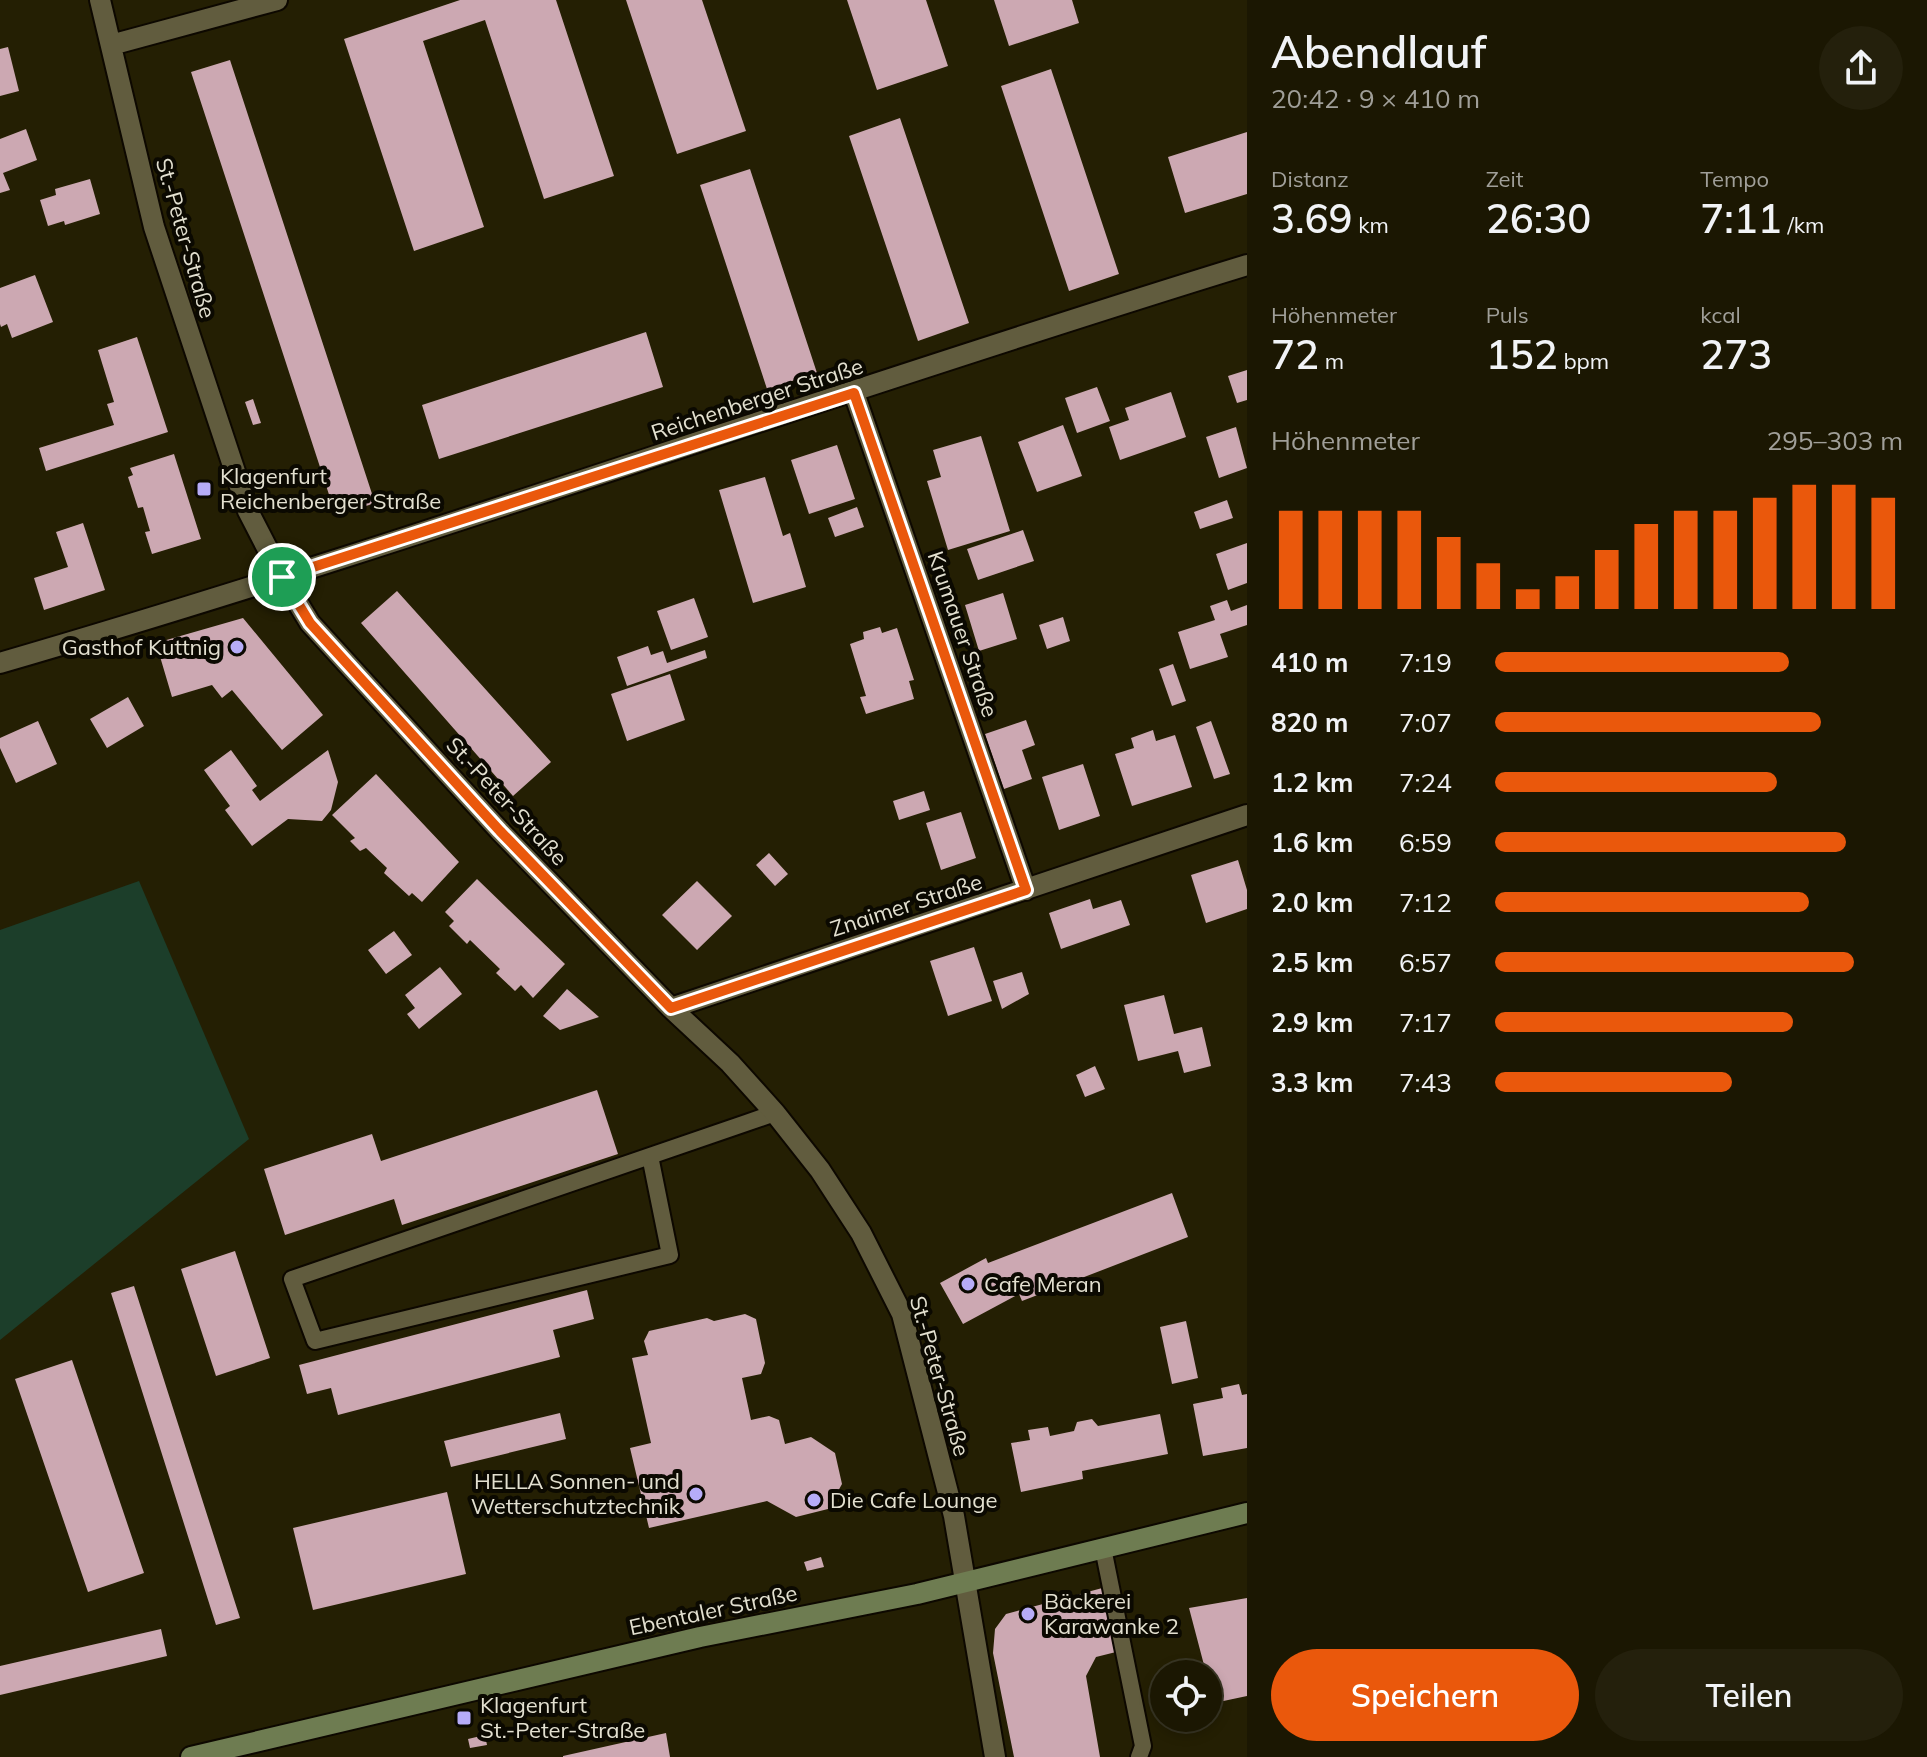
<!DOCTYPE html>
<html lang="de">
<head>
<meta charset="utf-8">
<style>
	:root { --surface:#1b1702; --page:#24200c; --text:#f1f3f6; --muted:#a09f99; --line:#393624; --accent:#ea580c }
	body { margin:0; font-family:Mulish,sans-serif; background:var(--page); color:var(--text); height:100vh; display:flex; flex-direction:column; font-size:30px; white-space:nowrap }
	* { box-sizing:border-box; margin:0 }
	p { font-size:26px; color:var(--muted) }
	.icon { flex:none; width:44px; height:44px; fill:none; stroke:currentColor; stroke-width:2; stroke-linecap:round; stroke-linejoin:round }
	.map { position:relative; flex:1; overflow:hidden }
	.details { display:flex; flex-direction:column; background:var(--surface); width:680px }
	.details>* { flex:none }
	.tools { position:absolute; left:1150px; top:1660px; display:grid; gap:16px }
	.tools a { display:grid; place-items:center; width:72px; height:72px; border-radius:50%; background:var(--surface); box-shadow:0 4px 12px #0003,0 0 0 2px var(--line); font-size:40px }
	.pin { position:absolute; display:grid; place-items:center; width:68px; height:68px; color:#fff; margin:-34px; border:4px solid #fff; border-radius:50%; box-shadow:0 2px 8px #0007 }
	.round { display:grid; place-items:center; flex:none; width:84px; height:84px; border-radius:42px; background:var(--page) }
	.headline { display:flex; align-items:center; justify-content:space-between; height:136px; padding:0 24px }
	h1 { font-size:44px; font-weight:600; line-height:60px }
	.metrics { display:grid; grid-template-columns:repeat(3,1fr); gap:12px; height:136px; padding:8px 24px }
	.metrics div { display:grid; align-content:center }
	.metrics b { font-size:40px; font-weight:600 }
	.metrics small { font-size:22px; font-weight:400 }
	.metrics p { font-size:22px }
	.chart { height:224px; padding:16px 24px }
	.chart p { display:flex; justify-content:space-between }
	.chart svg { width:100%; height:144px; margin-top:8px; stroke:var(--accent); stroke-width:6 }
	.cta { display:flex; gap:16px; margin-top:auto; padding:16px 24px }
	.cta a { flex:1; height:92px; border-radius:48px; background:var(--accent); color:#fff; font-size:32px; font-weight:600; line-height:92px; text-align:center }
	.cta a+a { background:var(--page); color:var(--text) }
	ul { padding:0 24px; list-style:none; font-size:26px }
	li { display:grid; grid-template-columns:128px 96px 1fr; align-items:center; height:60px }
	li i { height:20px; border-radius:10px; background:var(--accent) }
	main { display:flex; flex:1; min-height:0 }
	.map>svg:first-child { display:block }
</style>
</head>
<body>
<main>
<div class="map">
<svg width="1247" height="1757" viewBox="0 0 1247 1757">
	<rect width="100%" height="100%" fill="#241f03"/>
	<path fill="#1c3e2a" d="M139,881L249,1139L0,1340V930Z"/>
	<path fill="#cca8b2" d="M460,0H556L614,176L544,199L485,20L423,41L484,227L414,251L344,39Z
		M626,0H702L746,131L677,154Z
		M847,0H926L948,66L877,90Z
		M994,0H1072L1079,23L1009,46Z
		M8,47L19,91L0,96V49Z
		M230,60L375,503L336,516L191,72Z
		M1051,69L1119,274L1069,291L1001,86Z
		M900,118L969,323L918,341L849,136Z
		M26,129L37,160L3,173L10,190L0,193V139Z
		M1247,132V194L1185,213L1168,157Z
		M750,169L817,373L767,389L700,185Z
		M90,179L100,214L65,225L64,221L48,226L40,200L56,195L55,189Z
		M35,275L53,322L12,338L7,324L1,327L0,324V288Z
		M646,332L663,387L439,459L422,405Z
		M137,337L168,432L46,471L39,448L114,425L107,404L114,402L98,350Z
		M1247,370V400L1237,403L1228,376Z
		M1097,387L1110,421L1077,433L1065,398Z
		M1171,392L1186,437L1120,460L1109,427L1129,420L1125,408Z
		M253,399L261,423L253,425L245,402Z
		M1063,425L1082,476L1037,492L1018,442Z
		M1236,427L1247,468L1219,478L1206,437Z
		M981,436L1010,531L948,550L927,481L941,477L933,450Z
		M837,445L855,499L809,514L791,460Z
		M174,454L201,539L152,554L145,532L150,531L143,507L138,508L128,477L133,475L130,468Z
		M765,477L783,536L790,533L806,587L753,603L719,490Z
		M1227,500L1233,518L1200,529L1194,512Z
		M857,507L864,527L835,537L828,518Z
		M83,523L105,590L44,610L34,578L68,567L56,532Z
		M1023,530L1034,561L978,580L967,549Z
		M1247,543V583L1228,590L1216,554Z
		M397,591L551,762L513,796L361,623Z
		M1003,593L1017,639L979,651L965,605Z
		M694,598L708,637L671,650L657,611Z
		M1227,600L1231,611L1247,605V625L1220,634L1228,657L1190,669L1178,632L1215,620L1210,606Z
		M1063,617L1070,641L1047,649L1039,625Z
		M243,618L323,715L282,750L232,690L222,698L212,685L172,697L156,643Z
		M880,627L882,633L897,628L914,680L909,681L914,699L866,714L860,697L866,696L850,644L864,639L863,632Z
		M648,646L651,655L663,651L667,663L705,650L707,658L627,686L617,657Z
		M1173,664L1186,701L1172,706L1159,669Z
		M670,674L685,720L627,741L611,694Z
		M128,697L144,726L107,748L90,719Z
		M1026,720L1035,745L1022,750L1032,779L1004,789L985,734Z
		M38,721L57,764L16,783L0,748V738Z
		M1211,721L1230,774L1214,779L1196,727Z
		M1153,730L1156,741L1175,735L1192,787L1132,806L1115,754L1134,748L1131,738Z
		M231,750L257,786L252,790L260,801L328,750L338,782L331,810L322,821L288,819L252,846L225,810L230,806L204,770Z
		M1083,764L1100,816L1059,830L1042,777Z
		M376,774L459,862L422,902L412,893L409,896L384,873L387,868L366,848L360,851L350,841L355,838L332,815Z
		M924,791L930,810L899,820L893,801Z
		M961,812L976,858L941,870L926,823Z
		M769,853L788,874L775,886L756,865Z
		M1238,860L1247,890V909L1206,923L1191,875Z
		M477,879L565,964L533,998L521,985L515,991L496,973L500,969L470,940L467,944L449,926L454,921L445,912Z
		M697,881L732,916L697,950L662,915Z
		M1090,899L1093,909L1121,900L1130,925L1061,949L1049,913Z
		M394,931L412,955L386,974L368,950Z
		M974,947L992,1001L948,1016L930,961Z
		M440,967L462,994L419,1029L407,1014L415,1008L405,995Z
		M1022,972L1029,994L1002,1009L993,981Z
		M567,989L599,1017L560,1030L543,1016Z
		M1164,995L1174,1034L1202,1027L1211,1066L1184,1073L1178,1051L1138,1061L1124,1005Z
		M1095,1066L1105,1089L1085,1097L1076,1075Z
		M597,1090L618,1154L402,1225L394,1199L285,1235L264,1169L372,1134L381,1161Z
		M1172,1193L1188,1237L1022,1301L1019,1294L963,1324L940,1283L986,1258L988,1263Z
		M235,1251L270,1358L216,1376L181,1269Z
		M134,1286L240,1618L216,1625L111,1293Z
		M587,1290L594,1319L553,1330L560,1357L338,1415L331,1388L307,1394L299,1365Z
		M745,1314L756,1319L765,1363L761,1374L742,1378L751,1420L769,1416L779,1420L785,1444L811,1437L835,1453L842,1484L828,1509L796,1517L767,1501L649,1528L630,1448L651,1443L632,1358L648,1355L644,1341L649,1331L707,1318L714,1321Z
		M1186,1321L1198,1378L1172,1384L1160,1327Z
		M72,1360L144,1573L88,1592L15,1379Z
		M1239,1384L1242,1395L1247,1394V1448L1203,1456L1193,1404L1223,1398L1221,1388Z
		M560,1413L566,1439L451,1467L444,1441Z
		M1160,1414L1168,1454L1082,1471L1083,1479L1021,1492L1011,1443L1030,1440L1028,1430L1048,1427L1050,1436L1074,1431L1077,1422L1092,1419L1098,1426Z
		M447,1492L466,1574L313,1610L293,1528Z
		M821,1557L824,1567L807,1571L804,1562Z
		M1106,1587L1120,1651L1096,1657L1086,1676L1100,1757H1014L993,1653L995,1629L1006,1614Z
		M1247,1598V1696L1214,1703L1189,1608Z
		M161,1629L167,1656L0,1695V1666Z
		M666,1733L670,1757H563V1756Z
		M485,1735L487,1745L470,1748L468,1739Z"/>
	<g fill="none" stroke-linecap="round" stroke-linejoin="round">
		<g stroke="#0d0800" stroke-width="20">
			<path id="service" d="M650,1156L670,1255L315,1341L292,1279L746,1123L775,1113
				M1103,1548L1143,1746L1139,1757"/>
		</g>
		<g stroke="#0d0800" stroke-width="24">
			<path id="minor" d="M100,0L154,227L248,511L282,577L310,623L500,831L671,1008L730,1063L775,1113L820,1170L861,1233L902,1314L954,1516L995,1757
				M111,45L277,0
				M854,393L1026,890
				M0,663C419,541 830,393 1247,265
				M671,1008L1247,815"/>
		</g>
		<g stroke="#0d0800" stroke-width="24">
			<path id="secondary" d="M191,1757L700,1637L917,1594L1247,1513"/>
		</g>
		<use href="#service" stroke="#615c3e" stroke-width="16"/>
		<use href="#minor" stroke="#615c3e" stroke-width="20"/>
		<use href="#secondary" stroke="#6e7c51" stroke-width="20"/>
	</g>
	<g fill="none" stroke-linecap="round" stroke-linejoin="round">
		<g stroke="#fff" stroke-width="16">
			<path id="route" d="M854,393L1026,890L671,1008L500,831L310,623L282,577Z"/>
		</g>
		<use href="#route" stroke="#ea580c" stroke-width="10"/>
	</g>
	<g fill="#b6acf8" stroke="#0b0901" stroke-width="3">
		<rect x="196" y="481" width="16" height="16" rx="4"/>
		<circle cx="237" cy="647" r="8"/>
		<circle cx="968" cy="1284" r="8"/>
		<circle cx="696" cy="1494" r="8"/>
		<circle cx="814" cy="1500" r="8"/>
		<circle cx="1028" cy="1614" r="8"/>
		<rect x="456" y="1710" width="16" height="16" rx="4"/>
	</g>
	<g text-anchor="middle" stroke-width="8" stroke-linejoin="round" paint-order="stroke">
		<g font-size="22" fill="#e3e0d0" stroke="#0b0901">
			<text transform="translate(186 238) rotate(74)" y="8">St.-Peter-Straße</text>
			<text transform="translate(757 399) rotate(-18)" y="8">Reichenberger Straße</text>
			<text transform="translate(963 634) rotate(71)" y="8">Krumauer Straße</text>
			<text transform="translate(507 801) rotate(47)" y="8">St.-Peter-Straße</text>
			<text transform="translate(906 905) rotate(-18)" y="8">Znaimer Straße</text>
			<text transform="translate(940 1376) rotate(74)" y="8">St.-Peter-Straße</text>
			<text transform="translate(713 1610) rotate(-12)" y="8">Ebentaler Straße</text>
		</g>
		<g font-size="22" fill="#e3e0d0" stroke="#0b0901" text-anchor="start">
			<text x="220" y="484">Klagenfurt<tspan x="220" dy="25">Reichenberger Straße</tspan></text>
			<text x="221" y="655" text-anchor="end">Gasthof Kuttnig</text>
			<text x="984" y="1292">Cafe Meran</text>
			<text x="680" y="1489" text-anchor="end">HELLA Sonnen- und<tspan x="680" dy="25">Wetterschutztechnik</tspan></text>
			<text x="830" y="1508">Die Cafe Lounge</text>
			<text x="1044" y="1609">Bäckerei<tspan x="1044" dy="25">Karawanke 2</tspan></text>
			<text x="480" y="1713">Klagenfurt<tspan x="480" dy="25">St.-Peter-Straße</tspan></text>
		</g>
	</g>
</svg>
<div class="tools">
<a><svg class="icon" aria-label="locate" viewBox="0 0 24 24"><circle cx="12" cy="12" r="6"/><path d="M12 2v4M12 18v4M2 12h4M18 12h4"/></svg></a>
</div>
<div class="pin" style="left:282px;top:577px;background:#1e9e55"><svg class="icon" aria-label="arrive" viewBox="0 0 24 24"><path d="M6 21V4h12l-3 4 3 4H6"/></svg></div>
</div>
<section class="details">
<div class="headline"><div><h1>Abendlauf</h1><p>20:42 · 9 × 410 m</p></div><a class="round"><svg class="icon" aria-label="share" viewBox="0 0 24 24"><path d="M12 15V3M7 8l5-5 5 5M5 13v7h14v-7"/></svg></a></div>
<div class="metrics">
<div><p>Distanz</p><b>3.69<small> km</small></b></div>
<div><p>Zeit</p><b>26:30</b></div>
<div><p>Tempo</p><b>7:11<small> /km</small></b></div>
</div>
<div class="metrics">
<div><p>Höhenmeter</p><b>72<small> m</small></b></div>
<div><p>Puls</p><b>152<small> bpm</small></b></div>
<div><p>kcal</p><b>273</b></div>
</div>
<div class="chart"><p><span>Höhenmeter</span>295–303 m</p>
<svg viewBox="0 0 160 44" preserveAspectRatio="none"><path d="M5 44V14M15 44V14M25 44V14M35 44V14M45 44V22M55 44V30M65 44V38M75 44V34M85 44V26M95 44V18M105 44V14M115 44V14M125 44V10M135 44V6M145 44V6M155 44V10"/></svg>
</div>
<ul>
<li><b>410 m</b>7:19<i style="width:72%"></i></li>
<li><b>820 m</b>7:07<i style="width:80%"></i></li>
<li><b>1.2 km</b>7:24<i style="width:69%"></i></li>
<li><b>1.6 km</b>6:59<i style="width:86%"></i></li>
<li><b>2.0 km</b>7:12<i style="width:77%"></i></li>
<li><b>2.5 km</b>6:57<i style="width:88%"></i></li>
<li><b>2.9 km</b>7:17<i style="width:73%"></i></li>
<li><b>3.3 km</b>7:43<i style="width:58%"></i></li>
</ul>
<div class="cta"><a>Speichern</a><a>Teilen</a></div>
</section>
</main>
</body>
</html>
